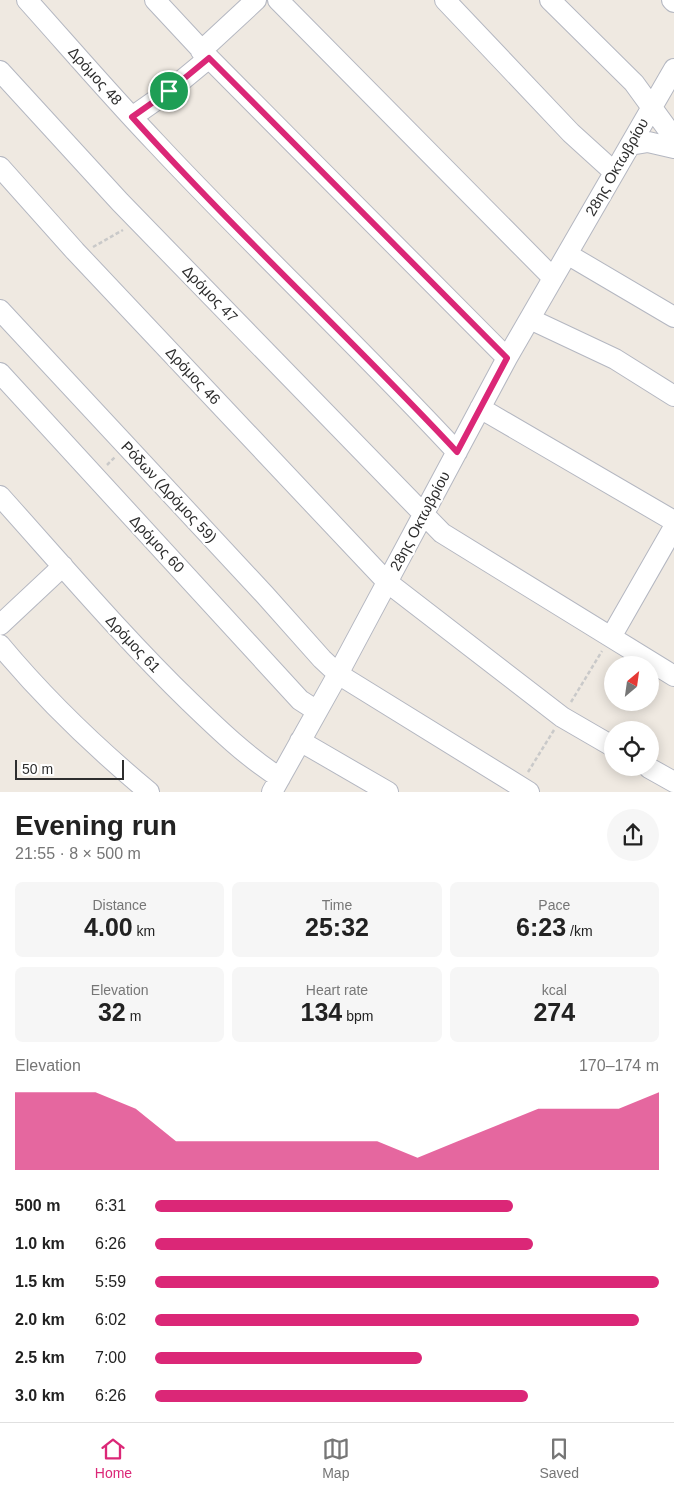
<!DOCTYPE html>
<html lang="en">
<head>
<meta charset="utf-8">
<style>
	:root { --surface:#fff; --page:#f6f6f6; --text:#222; --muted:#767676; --line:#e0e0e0; --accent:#db2777 }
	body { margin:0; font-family:Helvetica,sans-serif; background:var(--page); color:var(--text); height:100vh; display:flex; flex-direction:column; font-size:19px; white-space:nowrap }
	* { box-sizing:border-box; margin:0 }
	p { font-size:16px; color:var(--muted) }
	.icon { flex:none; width:28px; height:28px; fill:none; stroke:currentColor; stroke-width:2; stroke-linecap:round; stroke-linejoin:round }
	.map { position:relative; height:792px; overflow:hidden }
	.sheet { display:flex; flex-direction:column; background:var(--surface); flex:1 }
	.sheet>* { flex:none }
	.needle { width:32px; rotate:29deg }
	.controls { position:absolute; left:604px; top:656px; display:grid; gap:10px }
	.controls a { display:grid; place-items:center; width:55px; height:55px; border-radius:50%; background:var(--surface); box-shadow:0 2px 12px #0003; font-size:25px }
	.scale { position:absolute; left:15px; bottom:12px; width:109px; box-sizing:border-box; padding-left:5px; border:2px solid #2e2e2e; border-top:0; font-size:14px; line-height:18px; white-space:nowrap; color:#2e2e2e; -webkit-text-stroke:4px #fff; paint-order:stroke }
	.pin { position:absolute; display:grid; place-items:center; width:42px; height:42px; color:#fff; margin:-21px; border:2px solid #fff; border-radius:50%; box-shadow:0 1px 5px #0007 }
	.round { display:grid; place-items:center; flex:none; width:52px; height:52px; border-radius:26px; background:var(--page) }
	.overview { display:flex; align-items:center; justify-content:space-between; height:85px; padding:0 15px }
	h1 { font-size:28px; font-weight:800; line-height:38px }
	.figures { display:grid; grid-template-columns:repeat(3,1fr); gap:8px; height:85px; padding:5px 15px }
	.figures div { display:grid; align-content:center; border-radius:8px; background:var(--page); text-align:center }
	.figures b { font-size:25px; font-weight:800 }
	.figures small { font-size:14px; font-weight:400 }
	.figures p { font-size:14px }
	.chart { height:140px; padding:10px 15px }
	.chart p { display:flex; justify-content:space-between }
	.chart svg { width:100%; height:90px; margin-top:5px; fill:var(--accent); opacity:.7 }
	ul { padding:0 15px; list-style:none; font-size:16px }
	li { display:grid; grid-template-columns:80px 60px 1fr; align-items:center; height:38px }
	li i { height:12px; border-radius:6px; background:var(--accent) }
	.dock { display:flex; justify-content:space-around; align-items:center; height:70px; border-top:1px solid var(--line); background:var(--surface); font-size:14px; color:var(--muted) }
	.dock a { display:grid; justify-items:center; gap:2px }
	.dock .active { color:var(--accent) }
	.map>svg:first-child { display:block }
</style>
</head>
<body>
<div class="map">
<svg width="674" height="792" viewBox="0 0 674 792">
	<rect width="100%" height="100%" fill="#efe9e1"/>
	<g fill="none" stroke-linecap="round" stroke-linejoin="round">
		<g stroke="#b4b7c1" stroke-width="22">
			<path id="minor" d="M27,0C70,48 112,97 156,143C254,248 359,346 457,452
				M155,0L209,58L507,358
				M278,0L553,278
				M445,0L571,133L614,172
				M550,0L634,83L674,138
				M672,0L674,2
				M201,51L256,0
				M0,71L120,202L442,533L674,676
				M132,117L169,91L209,58
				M630,145L648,142L674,148
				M0,167L75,251L387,582L562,717L612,746
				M567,254L674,317
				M0,310L265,595L322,659L338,674L529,792
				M530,319L615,359L674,396
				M0,373L300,700L317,711
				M480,408L674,521
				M0,496C62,565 123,637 190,702C218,729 247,757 280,778
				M0,625L63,566
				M611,637L674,527
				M0,645C45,699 95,747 149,792
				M300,741L388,792
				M649,768L674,782
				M272,792L338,674L507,358L674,69"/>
		</g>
		<path stroke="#c9c9c9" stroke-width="2.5" stroke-dasharray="4 2.5" stroke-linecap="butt" d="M93,247L123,230
			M107,465L115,457
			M571,702L602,651
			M528,772L554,730"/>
		<use href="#minor" stroke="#fff" stroke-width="20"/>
	</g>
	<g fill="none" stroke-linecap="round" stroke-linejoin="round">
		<g stroke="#fff" stroke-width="10">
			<path id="route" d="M209,58L507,358L457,452C351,338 236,233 132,117L169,91Z"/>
		</g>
		<use href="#route" stroke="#db2777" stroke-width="6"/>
	</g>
	<g text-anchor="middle" stroke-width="4.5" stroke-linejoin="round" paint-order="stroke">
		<g font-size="15" fill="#2e2e2e" stroke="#fff">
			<text transform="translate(95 76) rotate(48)" y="5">Δρόμος 48</text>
			<text transform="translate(617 167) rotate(-60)" y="5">28ης Οκτωβρίου</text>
			<text transform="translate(210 294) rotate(46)" y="5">Δρόμος 47</text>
			<text transform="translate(193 376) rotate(47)" y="5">Δρόμος 46</text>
			<text transform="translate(169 492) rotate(47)" y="5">Ρόδων (Δρόμος 59)</text>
			<text transform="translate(420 521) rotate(-62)" y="5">28ης Οκτωβρίου</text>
			<text transform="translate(157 544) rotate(47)" y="5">Δρόμος 60</text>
			<text transform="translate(133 644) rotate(47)" y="5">Δρόμος 61</text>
		</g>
	</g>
</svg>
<div class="controls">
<a><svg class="needle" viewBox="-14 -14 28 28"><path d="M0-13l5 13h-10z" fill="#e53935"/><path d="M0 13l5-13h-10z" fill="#767676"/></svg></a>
<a><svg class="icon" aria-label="locate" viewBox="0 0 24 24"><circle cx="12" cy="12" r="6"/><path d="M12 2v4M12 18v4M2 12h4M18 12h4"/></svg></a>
</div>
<div class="scale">50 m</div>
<div class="pin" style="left:169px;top:91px;background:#1e9e55"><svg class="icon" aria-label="arrive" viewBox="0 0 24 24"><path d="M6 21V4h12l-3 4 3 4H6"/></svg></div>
</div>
<section class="sheet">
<div class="overview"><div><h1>Evening run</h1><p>21:55 · 8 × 500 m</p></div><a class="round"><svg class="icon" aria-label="share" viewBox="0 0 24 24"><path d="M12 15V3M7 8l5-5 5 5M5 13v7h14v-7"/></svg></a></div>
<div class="figures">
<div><p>Distance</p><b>4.00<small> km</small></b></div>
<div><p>Time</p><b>25:32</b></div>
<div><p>Pace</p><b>6:23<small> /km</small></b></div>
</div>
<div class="figures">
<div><p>Elevation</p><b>32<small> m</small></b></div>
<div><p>Heart rate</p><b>134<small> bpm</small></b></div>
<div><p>kcal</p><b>274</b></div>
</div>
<div class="chart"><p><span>Elevation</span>170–174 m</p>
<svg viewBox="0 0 160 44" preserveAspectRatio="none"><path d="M0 44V6L10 6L20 6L30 14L40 30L50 30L60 30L70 30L80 30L90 30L100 38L110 30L120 22L130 14L140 14L150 14L160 6V44z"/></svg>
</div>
<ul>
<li><b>500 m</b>6:31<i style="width:71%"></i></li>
<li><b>1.0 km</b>6:26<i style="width:75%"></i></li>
<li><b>1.5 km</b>5:59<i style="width:100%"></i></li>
<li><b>2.0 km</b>6:02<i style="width:96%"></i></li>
<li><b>2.5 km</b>7:00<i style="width:53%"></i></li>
<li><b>3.0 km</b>6:26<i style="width:74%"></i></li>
</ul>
</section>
<nav class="dock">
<a class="active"><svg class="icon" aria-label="home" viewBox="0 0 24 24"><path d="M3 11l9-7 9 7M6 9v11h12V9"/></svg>Home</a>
<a><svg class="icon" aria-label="map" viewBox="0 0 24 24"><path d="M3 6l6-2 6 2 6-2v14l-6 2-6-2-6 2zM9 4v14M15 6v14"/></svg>Map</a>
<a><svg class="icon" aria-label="saved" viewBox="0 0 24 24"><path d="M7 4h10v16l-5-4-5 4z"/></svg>Saved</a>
</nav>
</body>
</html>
